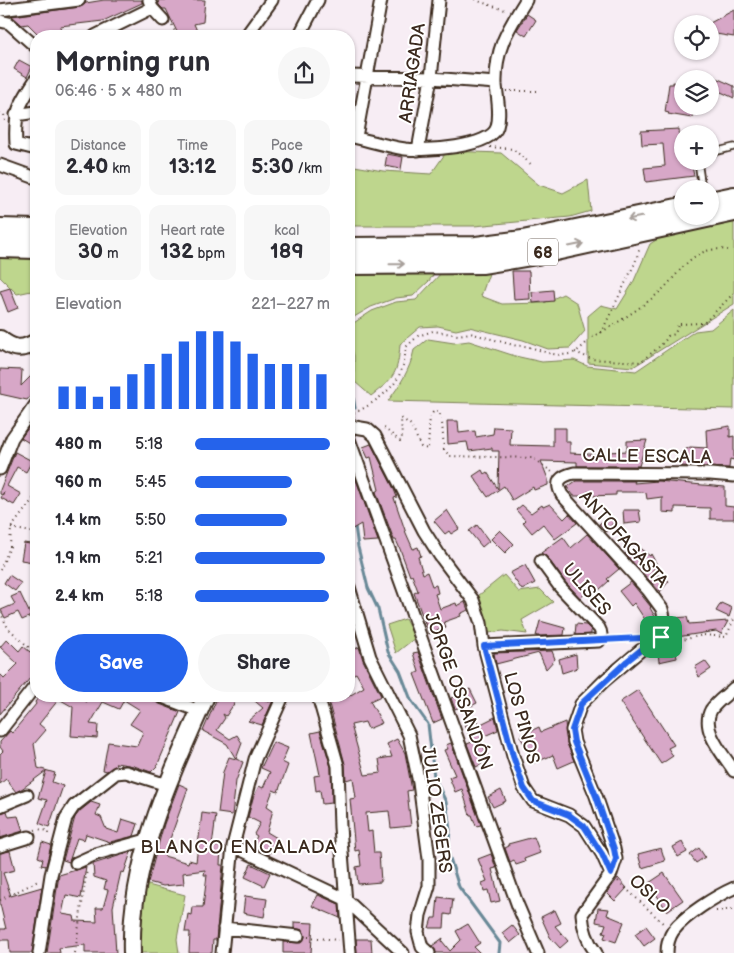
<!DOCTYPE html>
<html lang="en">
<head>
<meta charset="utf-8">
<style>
	:root { --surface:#fff; --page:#f7f7f7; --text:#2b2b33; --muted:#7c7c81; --accent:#2563eb }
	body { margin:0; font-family:"Balsamiq Sans",sans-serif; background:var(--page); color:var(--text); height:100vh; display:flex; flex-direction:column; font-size:19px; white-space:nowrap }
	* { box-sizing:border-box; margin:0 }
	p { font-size:16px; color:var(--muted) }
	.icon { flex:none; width:28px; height:28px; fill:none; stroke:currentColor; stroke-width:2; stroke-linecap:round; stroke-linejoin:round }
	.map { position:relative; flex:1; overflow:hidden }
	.panel { position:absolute; left:30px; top:30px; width:325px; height:672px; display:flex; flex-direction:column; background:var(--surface); border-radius:20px; box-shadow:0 1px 4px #0004 }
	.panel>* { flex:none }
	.buttons { position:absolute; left:674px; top:15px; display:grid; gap:10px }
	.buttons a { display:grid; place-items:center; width:45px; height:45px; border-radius:50%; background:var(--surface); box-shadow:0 1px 4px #0004; font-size:25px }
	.pin { position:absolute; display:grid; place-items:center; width:42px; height:42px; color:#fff; margin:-21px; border-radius:10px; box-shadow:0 2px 8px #0006 }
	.round { display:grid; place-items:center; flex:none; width:52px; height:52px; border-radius:26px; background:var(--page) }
	.overview { display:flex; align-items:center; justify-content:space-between; height:85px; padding:0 25px }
	h1 { font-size:28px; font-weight:700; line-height:38px }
	.metrics { display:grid; grid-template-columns:repeat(3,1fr); gap:8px; height:85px; padding:5px 25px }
	.metrics div { display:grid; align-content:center; border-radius:12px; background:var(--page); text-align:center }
	.metrics b { font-size:21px; font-weight:700 }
	.metrics small { font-size:14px; font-weight:400 }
	.metrics p { font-size:14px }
	.chart { height:140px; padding:10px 25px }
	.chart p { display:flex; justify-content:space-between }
	.chart svg { width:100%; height:90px; margin-top:5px; stroke:var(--accent); stroke-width:6 }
	.button { display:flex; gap:10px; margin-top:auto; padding:10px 25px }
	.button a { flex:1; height:58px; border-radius:30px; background:var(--accent); color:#fff; font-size:20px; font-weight:700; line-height:58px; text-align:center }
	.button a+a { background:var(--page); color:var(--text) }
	ul { padding:0 25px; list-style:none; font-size:16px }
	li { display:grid; grid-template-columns:80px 60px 1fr; align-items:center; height:38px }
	li i { height:12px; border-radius:6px; background:var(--accent) }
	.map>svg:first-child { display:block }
</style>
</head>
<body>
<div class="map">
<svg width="734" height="953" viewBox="0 0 734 953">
	<rect width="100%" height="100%" fill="#f7edf4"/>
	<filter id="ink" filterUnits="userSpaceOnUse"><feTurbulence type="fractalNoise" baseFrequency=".02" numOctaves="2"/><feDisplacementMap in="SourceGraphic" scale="10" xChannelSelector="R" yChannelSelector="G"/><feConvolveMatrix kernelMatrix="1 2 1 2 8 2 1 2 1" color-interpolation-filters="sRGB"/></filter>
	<g filter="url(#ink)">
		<path fill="#bed68d" stroke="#7c8056" d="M447,151L501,153L539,185L563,193L588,180L591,211L570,217L474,226H349V165L383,171L431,174Z
			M734,217V304L633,367L588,363V316L601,305L617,309L633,283L650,244L668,232Z
			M0,248L36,250V290L17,294L0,277Z
			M491,268L481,296L502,304L544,303L563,294L577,303L585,331L570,348L548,349L523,340L469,327L456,330L438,326L420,327L400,344C398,374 394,378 371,396L355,382L354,377V356L349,336V326L372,311L396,302L416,300L444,270Z
			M349,269H437L429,281L413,296L396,298L371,307L349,320Z
			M734,310V409L388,401C400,385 410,370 414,350L428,339L454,343L469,341L515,356L542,362L574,360L587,366L636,371L695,331L711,329Z
			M504,575L519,592L540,589L553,602L522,620L527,634L503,631L482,634L473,600Z
			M405,619L415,638L396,653L387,625Z
			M137,882L185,895L177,939L179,953H132Z"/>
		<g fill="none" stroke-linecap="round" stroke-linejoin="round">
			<path stroke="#698997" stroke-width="3" d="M349,374L355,408
				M355,526L358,547L368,588L378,609L388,652L400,671L411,700L428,724L434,777L446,802L450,830L448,852L459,887L500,943L499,953"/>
		</g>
		<path fill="#d7a7c7" stroke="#3b2a1e" d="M104,0H142V3L103,21L60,26L62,36H40L28,24L22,25L12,16L80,7L86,3Z
			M158,0H205L203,22L194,24L198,33L196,34L197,36H179L166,9H163L159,5Z
			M734,10V37L716,34L710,23Z
			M527,14L536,20L526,36L517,30Z
			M19,60L32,67L27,77L14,69Z
			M714,77L734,86V98L710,87Z
			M673,82L682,84V106H694L692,118L668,114L669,113L665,112L669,84H673Z
			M679,129L680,144H682V161H691L694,176L646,182L644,168L665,166L663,144L642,145L641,131Z
			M387,154L403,157L401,169L385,166Z
			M512,271H529L530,299L514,300Z
			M10,288L18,308L8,312L0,291Z
			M553,290L554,301L533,303L532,292Z
			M0,369L22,370L21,386L36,371V389L27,400L0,394Z
			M36,417V447L21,438Z
			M447,421H458L459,433L475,431L476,437L493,434L494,427L511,428L510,445L553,446V428H566V442H570V453L606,455L607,452L627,451V441L647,440L639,466H577V462L541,461L548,479V485L534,490L533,487L512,500L504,486L488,497L473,476L482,470L484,474L487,472L498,489L499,451H492V448L469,451L467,442L448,444Z
			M730,426V437L734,436V460L730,459L729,468L680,466L681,452L690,447L707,448L706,430Z
			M371,444L393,487L397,497L394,498L406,533L413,549L418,547L421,556L418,557L423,574L427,572L432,586L436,585L438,593L435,594L440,609L456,603L457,606L465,602L468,610L460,614L461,616L444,622L446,627L429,634L414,593L418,591L412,575L410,576L400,549L396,540H394L376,492L379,490L371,457L368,458L363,447Z
			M15,452L32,461L26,472L17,467L7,486L21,494L14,505L1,498L4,492L2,495L0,494V490Z
			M349,460L374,530L378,541L363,542L361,524L349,531Z
			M576,481H635L634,483L658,481L725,487V506L734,507V519H710V508L675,507V513L662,512V497L647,499L646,493L643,492H616V495L589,496V491L583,496H574L567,487Z
			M550,504L564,519L569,514L577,523L555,539L543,524L532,533L523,522L525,520L516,510L522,505L531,513L542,505L543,507Z
			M447,510L459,529L451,534L449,531L445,534L434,521Z
			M623,510H639L641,522L624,524Z
			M609,516L614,522L606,532L599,524Z
			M477,525L489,541L482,547L469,531Z
			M500,530L514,544L505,553L491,539Z
			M587,534L619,569L607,579L609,581L599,590L596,585L580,598L566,583L547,557L541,553L563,537L571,548Z
			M24,543L36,545L33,562L21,560Z
			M634,544L650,556L651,554L657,565L652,572L669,581L660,592L625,554Z
			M525,565L535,583L522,590L510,573Z
			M9,575L21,583L15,591L4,583Z
			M631,582L651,607L650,608L657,620L659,627L657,629L652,630L634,603L631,606L619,591Z
			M20,593L31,616L22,620L18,612L5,618L1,610L15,604L11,597Z
			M721,603L732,608L729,617L716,611Z
			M687,617L689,624L728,621L721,634L716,631L677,637L674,618Z
			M540,621L565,628L564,635L536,636Z
			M576,624L586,625L591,630V634L575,635Z
			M7,639L19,651L23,646L30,652L36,645V671L0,714V674L4,678L18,664L0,647Z
			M359,647L363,660L381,696L370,701L382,723L368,729L365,722L351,725L365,775L381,773L379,759L392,757L387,744L397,739L405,753L412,790L407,791L411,826L391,828L389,811L366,813L368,832L372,831L374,853H379L381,882L358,884L356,867L361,866L359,850L355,851L350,799L356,798L353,778L346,780L345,764L329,704L349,696L364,687L356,673L349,677V652Z
			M675,648L677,658L659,662L658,652Z
			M552,651L555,659L546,669L539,653L496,664L494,653Z
			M418,652L442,719L433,723L414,674L419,672L413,653Z
			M576,654L577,668L562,673L559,659Z
			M705,661L711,669L699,677L695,667Z
			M470,689L477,703L469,707L467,704L455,709L451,698Z
			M638,690L674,745L668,748L673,756L661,764L620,702Z
			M40,696H149L157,703L180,712L157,766L151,772L134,766L116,763L115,766L107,771L103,770L108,742L137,746L143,732L130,724L140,710L124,700L119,709L103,702L90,724L98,725L97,738L71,736L73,707L59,699L39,724L46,730L34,744L38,768L55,773L52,782L63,786L49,827L39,823L47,800L38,798L46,771L23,788L16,792L6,779L0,784V754L3,751L0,747V742L10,731L12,733L36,704L35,702Z
			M218,696H239L226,716L223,714L225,718L217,730L230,739L237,735L242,743L236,759L243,762L236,781L232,815L218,813L223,772L229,757L236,759L227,744L203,731Z
			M249,696H258L269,702L274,698L262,725L248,721L263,708Z
			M495,717L498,730L480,738L490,760L476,767L467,744L472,742L465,725L477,721L479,725Z
			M565,722L567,743L574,761L558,768L553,755L534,763L528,749L527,750L520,736L539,727L541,732Z
			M320,731L331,767L332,803L322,804L320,790L316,791L314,776L320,775L311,733Z
			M273,742L288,748L282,762L288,765L278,792L273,790L267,806L273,810L267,832L277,838L269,855L252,846L257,836L254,834L260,823L248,817L253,798L259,786L263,788L270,772L261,768Z
			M451,743L481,825L476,826L472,815H470L462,789L455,792L449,777L455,775L444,750L448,749L446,745Z
			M179,784L188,788L164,856L188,863L189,860L196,862L202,813L216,815L212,846H221L220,865H223L216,940H213L212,953H189L190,932H185L188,914L191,915L192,907H203L207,875H204L205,870L183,873L184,884L163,886L148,882L164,824Z
			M501,790L506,801L493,807L488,797Z
			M91,802L100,805L96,815L101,817L106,829L118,833L122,819L138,824L134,836L110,842L86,834L84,840L77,838L69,862L63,860L75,817L80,811Z
			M7,811L9,817L18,816L23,831L0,838V813Z
			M534,837L540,853L524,859L525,862L516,865L514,860L510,862L505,848L509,846L508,844Z
			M42,842L51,845L46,866L41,865L43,859L38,857Z
			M682,842L687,852L678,857L673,847Z
			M661,848L665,861L642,868L638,854Z
			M699,848L705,857L696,863L690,855Z
			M10,851L15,870L3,873L11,896L42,887L32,953H10L9,940H0V929H6L0,904V853Z
			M131,852L124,873L121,872L113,907L116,953H85V945L59,948L60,953H47L59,875L86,867L81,898L66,895L62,914L74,916L75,921L97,922L96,908H103L108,890L104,889L106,881L94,877L93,864Z
			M491,854L496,868L492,869L500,901L491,903L488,890L484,891L482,883L487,881L478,859Z
			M251,864L270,873L264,886L245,877Z
			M664,873L683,900L667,911L649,883Z
			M618,878L627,888L615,901L607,893Z
			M318,895L339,904L340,918L312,906Z
			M245,896L267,899L264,917L243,913Z
			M438,897L453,899L451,915L445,914L444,928H429L432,918H436Z
			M598,908L609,909L607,915L624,922L616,942L604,938L606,933L603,932L606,924L596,922Z
			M555,910L561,923L555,926L568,941L560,948L550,937L541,917Z
			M294,922L313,923L311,953H283V942L301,943L305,937L303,930L294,928Z
			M468,924L480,943L474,947L480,953H436L432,946L443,938L442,941L450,951L461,940L456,931Z
			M512,925L520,935L510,943L502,933Z
			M646,926L655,938L644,946L635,934Z
			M356,939H371L372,953H357Z"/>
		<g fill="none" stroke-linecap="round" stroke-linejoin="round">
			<g stroke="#3b2a1e" stroke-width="9">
				<path id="lane" d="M710,153L734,147
					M698,161L702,189"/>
			</g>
			<g stroke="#3b2a1e" stroke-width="15">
				<path id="street" d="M149,0L152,8L163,20
					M0,10L79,0
					M0,21L9,23L36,47
					M95,36L152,8
					M246,36L272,0
					M299,36L318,0
					M349,76L431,78L496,83
					M36,79C19,105 14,112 16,144L36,149
					M16,115L36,112
					M349,136C367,140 386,146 405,149C424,151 491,148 497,127C501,114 497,97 496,85C495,48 508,29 526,0
					M356,137L381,0
					M418,150L431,78L439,0
					M0,165L36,178
					M349,426L367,429L375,436L424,531L440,556L473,600L481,623L484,646L513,756L524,788L533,801L569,815L584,826L602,854L611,874L582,914C583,930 587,941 596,953
					M349,439L518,906L538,953
					M0,469L12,438L36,404
					M349,587L370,657L409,735L419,783L429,859V886L420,915L418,932L422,947L429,953
					M484,646L599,641C602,636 602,633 599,628L560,587L541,561
					M734,688C727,695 717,701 711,710C700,730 724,755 734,771
					M160,696L199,711
					M318,696L338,766L340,827L350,953
					M0,731L36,685
					M0,806L27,795
					M0,846L29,837
					M233,846L345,899L403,953
					M76,863L96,854L150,839
					M611,874L616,859L614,849L596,796L574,742L572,730L581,704L604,681L642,649L653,646L667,629L662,609L648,590L562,495C554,481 561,476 574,473L710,474L734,476
					M224,928L298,936
					M39,953L51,875L66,818L74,806L116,773L126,772L167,785
					M222,953L233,846L255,759L283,696
					M667,953C667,945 669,937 673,931C685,915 716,896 734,888"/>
			</g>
			<g stroke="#3b2a1e" stroke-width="20">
				<path id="secondary" d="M0,339C12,349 22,351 36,342
					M132,953C129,863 170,777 206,696"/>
			</g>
			<g stroke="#3b2a1e" stroke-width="24">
				<path id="highway" d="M710,202L734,197
					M0,229L36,230
					M0,247L36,248
					M349,248L476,247L523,241L682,208
					M349,264L483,263L537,254L734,211"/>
			</g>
			<path stroke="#3b2a1e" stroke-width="2" stroke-dasharray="1 4" stroke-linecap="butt" d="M475,0L508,11
				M172,25L177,36
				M506,91H538
				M0,113L4,114L5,121
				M490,147L513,149L533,166
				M601,333L635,263L640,247
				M575,352L591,359L641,362C650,353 662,347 668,336L675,334L678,324L704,323L734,293
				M354,417L353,413C366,409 389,392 396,381C403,370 405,359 406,347L418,336L433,331L458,335L470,333L517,346C535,344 550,360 573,353C581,350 587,341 594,336C616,324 636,311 655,296C681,276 689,244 728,250
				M384,428L400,441L402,439L401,418L411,425L421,447L428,449L430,416L434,411L439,412L442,422L444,450L450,456L533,458L552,472
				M11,528L36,533
				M0,570L10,547L11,528L36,495
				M0,612L8,628L36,654
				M611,640L638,638
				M670,643L703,635L726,637L734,619
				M86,702L90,696
				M35,830L38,829L48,831V835H50
				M618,881L665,925
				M0,900L40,880
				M716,911L734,909
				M308,937L338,940
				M75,953L87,869"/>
			<use href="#lane" stroke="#fff" stroke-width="5.5"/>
			<use href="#street" stroke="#fff" stroke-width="11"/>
			<use href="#secondary" stroke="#fff" stroke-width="16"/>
			<use href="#highway" stroke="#fff" stroke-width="20"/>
		</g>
		<defs><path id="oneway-shaft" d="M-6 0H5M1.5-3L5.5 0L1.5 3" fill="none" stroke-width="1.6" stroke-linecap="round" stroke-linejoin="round" transform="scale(1.25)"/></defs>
		<g stroke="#a79f9a">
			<use href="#oneway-shaft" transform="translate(635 218) rotate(168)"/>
			<use href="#oneway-shaft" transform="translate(576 245) rotate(-12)"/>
			<use href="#oneway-shaft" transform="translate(397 264) rotate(-1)"/>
		</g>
	</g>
	<g fill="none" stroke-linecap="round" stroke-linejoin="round" filter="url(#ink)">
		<g stroke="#fff" stroke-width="10">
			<path id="route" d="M661,637L653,646L642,649L627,661L581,704L572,730L574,742L596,796L614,849L616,859L611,874L602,854L584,826L569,815L533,801L524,788L513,756L484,646Z"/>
		</g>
		<use href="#route" stroke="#2563eb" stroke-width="6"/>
	</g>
	<g text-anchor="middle" stroke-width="4" stroke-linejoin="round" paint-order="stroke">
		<rect fill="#fff" stroke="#766a62" stroke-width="1" x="528" y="238.5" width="30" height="27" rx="4"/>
		<g font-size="16" font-weight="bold" fill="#3b2a1e">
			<text x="543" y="258">68</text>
		</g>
		<g font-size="18" fill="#3b2a1e" stroke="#fff">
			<text transform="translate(412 73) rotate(-82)" y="6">ARRIAGADA</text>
			<text transform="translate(647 456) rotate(1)" y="6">CALLE ESCALA</text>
			<text transform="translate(624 539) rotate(48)" y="6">ANTOFAGASTA</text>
			<text transform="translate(587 589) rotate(49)" y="6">ULISES</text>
			<text transform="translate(459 691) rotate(70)" y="6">JORGE OSSANDÓN</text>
			<text transform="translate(522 718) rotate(75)" y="6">LOS PINOS</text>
			<text transform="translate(437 809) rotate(82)" y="6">JULIO ZEGERS</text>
			<text transform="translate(650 894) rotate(43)" y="6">OSLO</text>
		</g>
		<g font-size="19" letter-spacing="1" fill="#3b2a1e" stroke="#fff">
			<text x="239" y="853">BLANCO ENCALADA</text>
		</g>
	</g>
</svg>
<div class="buttons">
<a><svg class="icon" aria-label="locate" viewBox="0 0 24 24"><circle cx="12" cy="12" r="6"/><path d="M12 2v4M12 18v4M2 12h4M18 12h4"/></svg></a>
<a><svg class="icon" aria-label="layers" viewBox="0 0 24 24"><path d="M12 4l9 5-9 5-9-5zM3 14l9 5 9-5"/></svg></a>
<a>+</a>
<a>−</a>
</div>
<div class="pin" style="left:661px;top:637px;background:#1e9e55"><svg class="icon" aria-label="arrive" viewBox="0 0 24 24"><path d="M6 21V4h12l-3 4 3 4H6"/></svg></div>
<section class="panel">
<div class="overview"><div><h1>Morning run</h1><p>06:46 · 5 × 480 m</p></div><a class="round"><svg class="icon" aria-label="share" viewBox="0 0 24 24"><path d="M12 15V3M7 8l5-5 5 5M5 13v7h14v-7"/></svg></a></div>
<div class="metrics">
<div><p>Distance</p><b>2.40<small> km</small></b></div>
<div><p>Time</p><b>13:12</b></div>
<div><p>Pace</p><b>5:30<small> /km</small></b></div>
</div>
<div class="metrics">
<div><p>Elevation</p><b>30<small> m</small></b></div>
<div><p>Heart rate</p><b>132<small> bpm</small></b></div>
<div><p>kcal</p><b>189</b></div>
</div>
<div class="chart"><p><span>Elevation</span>221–227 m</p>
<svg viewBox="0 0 160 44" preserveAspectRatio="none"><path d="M5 44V33M15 44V33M25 44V38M35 44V33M45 44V27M55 44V22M65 44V17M75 44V11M85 44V6M95 44V6M105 44V11M115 44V17M125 44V22M135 44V22M145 44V22M155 44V27"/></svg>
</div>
<ul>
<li><b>480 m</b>5:18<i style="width:100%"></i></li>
<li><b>960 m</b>5:45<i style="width:72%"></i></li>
<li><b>1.4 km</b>5:50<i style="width:68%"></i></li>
<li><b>1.9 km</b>5:21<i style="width:96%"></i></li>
<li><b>2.4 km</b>5:18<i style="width:99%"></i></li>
</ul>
<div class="button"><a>Save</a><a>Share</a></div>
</section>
</div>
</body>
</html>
